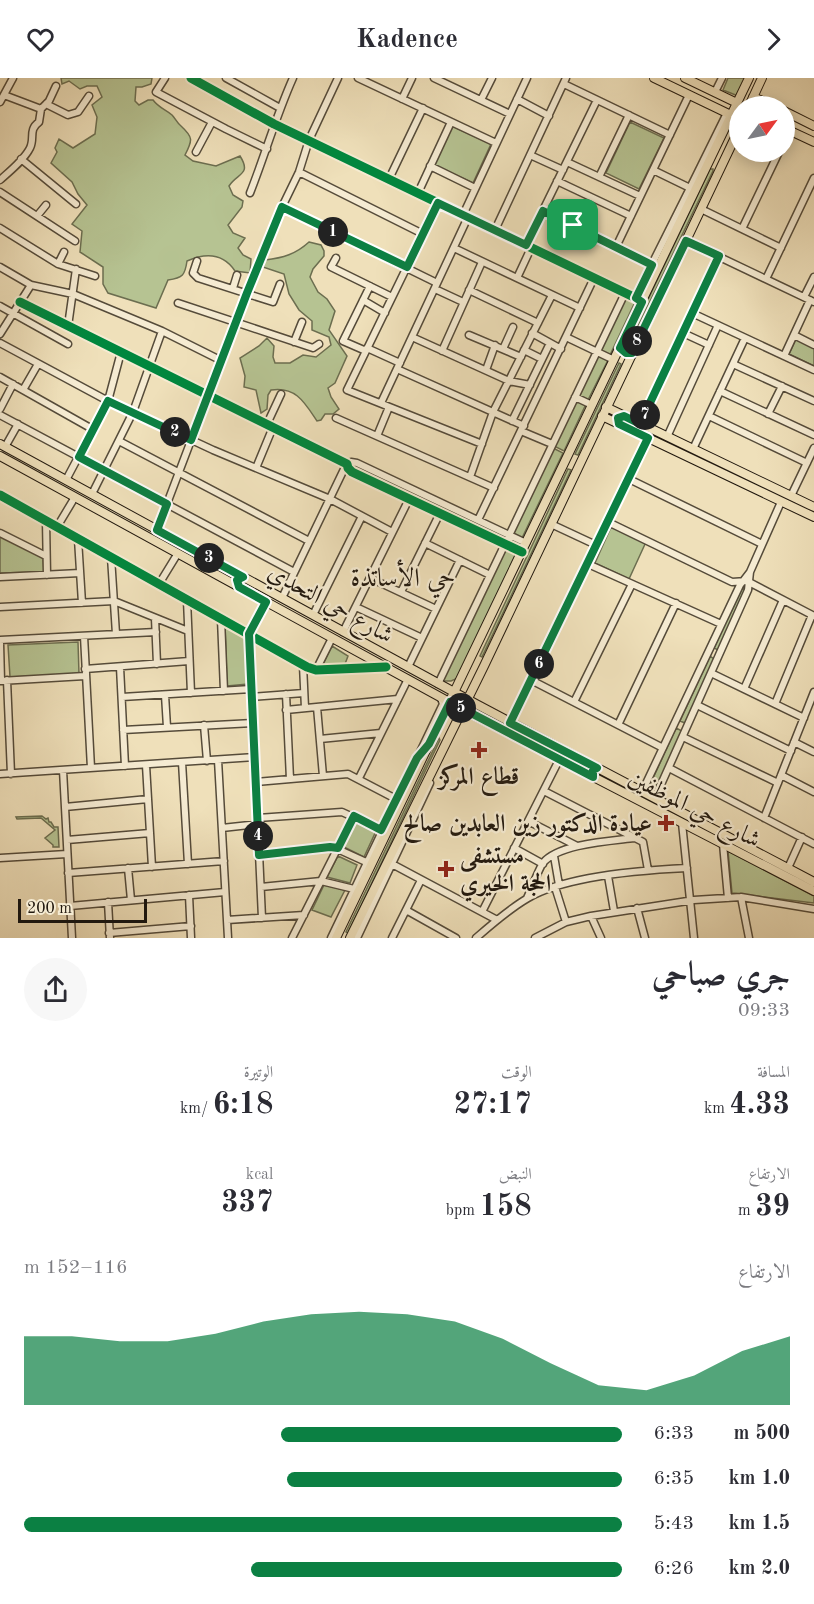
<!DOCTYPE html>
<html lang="ar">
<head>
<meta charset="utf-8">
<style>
	:root { --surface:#fff; --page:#f7f7f7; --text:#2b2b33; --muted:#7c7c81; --accent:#0b8043 }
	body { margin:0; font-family:"Old Standard TT",Amiri,serif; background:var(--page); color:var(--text); direction:rtl; height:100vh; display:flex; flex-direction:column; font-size:22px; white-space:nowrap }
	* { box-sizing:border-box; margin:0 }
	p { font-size:20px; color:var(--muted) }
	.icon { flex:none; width:33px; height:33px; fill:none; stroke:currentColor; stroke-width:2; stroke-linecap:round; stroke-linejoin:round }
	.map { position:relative; height:860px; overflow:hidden; direction:ltr }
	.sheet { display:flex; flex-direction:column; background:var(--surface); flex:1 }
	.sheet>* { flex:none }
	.needle { width:39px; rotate:57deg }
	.fabs { position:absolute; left:729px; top:18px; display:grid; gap:12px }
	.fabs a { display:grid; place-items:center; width:66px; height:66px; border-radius:50%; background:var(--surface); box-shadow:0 3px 15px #0003; font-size:30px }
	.scale { position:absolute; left:18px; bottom:15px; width:129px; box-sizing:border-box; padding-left:6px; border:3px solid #22190f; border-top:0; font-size:16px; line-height:21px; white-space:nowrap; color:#22190f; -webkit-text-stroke:4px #f5ebd2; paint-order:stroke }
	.pin { position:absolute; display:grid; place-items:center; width:51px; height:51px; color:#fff; margin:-26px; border-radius:12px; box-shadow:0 3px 9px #0006 }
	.km { position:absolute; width:30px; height:30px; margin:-15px; border-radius:50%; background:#222; color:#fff; font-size:16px; line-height:30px; text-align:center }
	.round { display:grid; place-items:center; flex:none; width:63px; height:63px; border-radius:32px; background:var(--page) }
	.overview { display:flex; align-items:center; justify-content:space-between; height:102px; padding:0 24px }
	h1 { font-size:33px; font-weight:600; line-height:45px }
	.figures { display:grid; grid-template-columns:repeat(3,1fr); gap:9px; height:102px; padding:6px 24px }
	.figures div { display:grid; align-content:center }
	.figures b { font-size:30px; font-weight:600 }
	.figures small { font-size:16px; font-weight:400 }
	.figures p { font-size:16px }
	.chart { height:168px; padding:12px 24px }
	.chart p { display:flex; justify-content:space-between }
	.chart svg { width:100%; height:108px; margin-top:6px; fill:var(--accent); opacity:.7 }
	ul { padding:0 24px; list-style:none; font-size:20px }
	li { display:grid; grid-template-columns:96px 72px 1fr; align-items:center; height:45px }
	li i { height:15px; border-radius:8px; background:var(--accent) }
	header { display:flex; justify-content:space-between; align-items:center; height:78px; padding:0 24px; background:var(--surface); font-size:27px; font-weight:600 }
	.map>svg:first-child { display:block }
</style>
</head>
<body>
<header><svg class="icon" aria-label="forward" viewBox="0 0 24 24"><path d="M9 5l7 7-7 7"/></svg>Kadence<svg class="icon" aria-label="heart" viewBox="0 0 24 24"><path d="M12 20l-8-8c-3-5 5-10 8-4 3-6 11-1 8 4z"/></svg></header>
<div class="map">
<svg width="814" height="860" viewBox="0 0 814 860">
	<rect width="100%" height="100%" fill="#efe0ba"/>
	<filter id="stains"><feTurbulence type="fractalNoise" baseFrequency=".00333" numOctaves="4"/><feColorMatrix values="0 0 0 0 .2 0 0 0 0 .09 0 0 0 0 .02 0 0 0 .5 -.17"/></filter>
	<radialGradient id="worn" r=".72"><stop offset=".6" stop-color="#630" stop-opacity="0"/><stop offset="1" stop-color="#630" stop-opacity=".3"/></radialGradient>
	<path fill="#b6c392" stroke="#6c6e50" stroke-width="1.5" d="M61,0H152L151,6L142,9H136L135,23L139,27L148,22H153C159,30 165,31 172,37C175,40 177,45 181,48C193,59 193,62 185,77L193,83L216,88L240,78C252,97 237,95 229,108L233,117L243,123L242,129L228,147L233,155L245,160L238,170L243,177L251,181L250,195L235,193C223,175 205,175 187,183C185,197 183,200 168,202L156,230L108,215L103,206V189L80,174L82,153L72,146L87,127L78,116L72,104L51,85L57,74L55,70L59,61L73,70L95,56L97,39L92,27L102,19L97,8H87L80,11L69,3L62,6Z
		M728,0H746L738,18L723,12Z
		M630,44L664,60L639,111L606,95Z
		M452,48L491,66L473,105L434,87Z
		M710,91H713V93L626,273L625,270Z
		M309,164L321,167L324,173V178L313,191L310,199L318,214L327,221L335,233L329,252L347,278L335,305L328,310L331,319L339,331L333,336H325L321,342L317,343C305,325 296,308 271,312L268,317L267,331L261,335L256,312L244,309L245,298L240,280L259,268L267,260L274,268L273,279L275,285H290L303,277L316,279L331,267L329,259L312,252V243L299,232L289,216L284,196L263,189L265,182C283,180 296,176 309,164Z
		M626,219L635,224L610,277L600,273Z
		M796,261L814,270V288L789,276Z
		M598,277L608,282L587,324L578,320Z
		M619,285L621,286L578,377L575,376Z
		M577,321L586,326L564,373L554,368Z
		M553,370L563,375L522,460L513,455Z
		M568,391L571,392L482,579L480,578Z
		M611,449L646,464L629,501L595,485Z
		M0,458L43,480L44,494L0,495Z
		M506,470L518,476L458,600L451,603H442Z
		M741,510L746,512L718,572L714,570Z
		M225,546L245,558L248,606L227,608Z
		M78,564L79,596L10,599L8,567Z
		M332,568L348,578L345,586L322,588Z
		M710,578L714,581L685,645L680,643Z
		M676,650L682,653L655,712L649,709Z
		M439,660L440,662L348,855L346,854Z
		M42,738L46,741L48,740L49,744H51L54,749H58L59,769H53V767L45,760L55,752L41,740L17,741L16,739Z
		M355,742L376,753L364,779L342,768Z
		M728,773L814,818V825L732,815Z
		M338,778L357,787L350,805L327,799Z
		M324,807L345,812L331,839L312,832Z"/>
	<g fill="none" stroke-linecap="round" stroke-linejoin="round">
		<g stroke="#554b3a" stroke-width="9">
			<path id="minor" d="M165,0L156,14L226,51L267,71
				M191,0L274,46L642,223
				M226,0L280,30
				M358,0L496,65
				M434,0L510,36
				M564,6L670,57
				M715,14L722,0
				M4,17L41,31
				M402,21L412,0
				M517,21L549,38
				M481,22L492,0
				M0,24L13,0
				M46,26L68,37L78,34L89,18
				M784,62L789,52
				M196,74L212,44
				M530,77L563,92
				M21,81L76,126
				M567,84L640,118
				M430,88L475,110
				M299,94L423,156
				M599,99L629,37
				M389,101L423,30
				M0,102C10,93 24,82 30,70C35,60 28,52 39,44L41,31L49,23L56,8
				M557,103L631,138
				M690,110L727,35
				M0,114L75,163
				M250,115C265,77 276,38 293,0
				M418,115L451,44
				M438,125L347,312L482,366
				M282,129L437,205
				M701,131L781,170
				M543,133L652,187
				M463,137L527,0
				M37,138L46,127
				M0,150L58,186L95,198
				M742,151L779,74
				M495,152L566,0
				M686,163L814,224
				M526,167L597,22
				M616,169L689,17
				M454,170L580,230
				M336,180L331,189L392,219
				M197,183L193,195L198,200L273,224L280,206
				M58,186L64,174
				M0,189L31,207L73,216L162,253L222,283
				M517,200L531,170
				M766,201L814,100
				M233,210L237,197
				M435,211L463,224
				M469,212L538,245
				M804,219L814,199
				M635,220L690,110L653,92
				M363,222L385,235
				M20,224L347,386L348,390L352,394L522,474
				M178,225L313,270L319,266
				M0,228L68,266
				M692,235L814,292
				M68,248L76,191
				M532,255L561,271
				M683,255L709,267
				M0,256L31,207
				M469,257L521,279
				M794,257L814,267
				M412,259L509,303L530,307
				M566,259L614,282
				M294,264L302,244
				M0,265L108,323L213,372L330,421L392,454
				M367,270L400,285
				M503,271L513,249
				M524,272L542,281
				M366,273L343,263L370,208
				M442,273L482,184
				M784,278L810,222
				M733,286L814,323
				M397,291L524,348
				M486,292L495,267
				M0,299L94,352
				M23,312L38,286
				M720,313L814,357
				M575,319L592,327
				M381,325L468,139
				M0,331L13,306
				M768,336L782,308
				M0,337L294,494
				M709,338L807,385
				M336,340L494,410
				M512,343L550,265
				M267,346L281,316
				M640,346L719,179
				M521,353L552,366
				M377,358L389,329
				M667,359L718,247
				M119,363L309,463
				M5,369L18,346
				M693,371L745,260
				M347,386L351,384L357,385L526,465
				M256,390L273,349
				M470,399L493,334L552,217
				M629,401L762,466
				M66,402L108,323L121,274
				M92,416L133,334L162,253
				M0,417L307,589L316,592L386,589
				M791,418L814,370
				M478,442L594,200
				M46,443L47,497
				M608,444L732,504L747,503L814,538
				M551,446L596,467
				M57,449L75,419
				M157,452L247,215L282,129L299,94L309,62L338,0
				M0,455L46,478
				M78,461L82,525
				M425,465L490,497
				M111,479L116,556
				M588,486L721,546
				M0,499L80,495
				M370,500L436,531
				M159,506L178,475
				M401,514L440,435
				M282,520L346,387
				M187,522L191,615
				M0,529L114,523L188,553
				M356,529L422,560
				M313,537L362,438
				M155,540L157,586
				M221,541L224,613
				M343,554L409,421
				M84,558L91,690
				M0,562L156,554
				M0,565L1,603
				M303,587L305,630
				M120,589L125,688
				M408,589L460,482
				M85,591L189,583
				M316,592L332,560
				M711,595L804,640
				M7,602L11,696
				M531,602L663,670
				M0,603L85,598
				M438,606L625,215
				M744,611L783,522
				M286,616L290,701
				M165,617L167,649
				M122,619L251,611
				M252,619L304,615
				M574,624L632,506
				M775,626L812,537
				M697,627L791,673
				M317,629L323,698
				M286,632L398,621
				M510,645L648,360
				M204,647L207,683
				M618,647L676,525
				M123,652L253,645
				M683,659L778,705
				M320,661L381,655
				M794,664L814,674
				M218,682L228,860
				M182,684L188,786
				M146,687L152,789
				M669,690L814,766
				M63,692L72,860
				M0,696L255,679
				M781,697L814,714
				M359,700L408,601
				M256,704L348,696L396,721
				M544,713L643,764L648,792
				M642,714L740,507L750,494L781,424
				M655,720L748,512L750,494
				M65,729L148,721
				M258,740L342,734L381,752
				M764,740L814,614
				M528,743L577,768
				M682,745L694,860
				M222,750L258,746
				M67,762L150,755
				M723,766L728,820
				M514,770L543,786
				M259,777L333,769L366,784
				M554,778L559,807
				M0,780L67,776
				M392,786L497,842
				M128,790L131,822
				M788,790L802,759
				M68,795L224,783
				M608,798L614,833
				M261,809L321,803L354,811
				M555,809L566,844
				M189,817L191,860
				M741,819L749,860
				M527,820C531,812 539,790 543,785C558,766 610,763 634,760
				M108,824L110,860
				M70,828L225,814
				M637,830L645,860
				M406,832L456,860
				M482,834L559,682
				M591,838L601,860
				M262,840L249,556L266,524
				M227,842L304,837
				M109,855L191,848
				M292,860L354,738
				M331,860L443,626L441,620
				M357,860L430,705
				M392,860L421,802
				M476,860C492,846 509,831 528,820C566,798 643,792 687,790
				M535,860L566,844L591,838L694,822L741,819L814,831"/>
		</g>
		<g stroke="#22190f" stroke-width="10">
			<path id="major" d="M654,0L731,37
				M685,0L737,25
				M753,19L774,28
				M749,28L762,0
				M784,33L814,48
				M784,50L814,64
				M606,329L814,429
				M602,338L814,439
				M0,366L476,626L814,804
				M0,378L462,631L814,813
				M336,860L749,0
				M350,860L484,588L740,49"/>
		</g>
		<use href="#minor" stroke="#f5ebd2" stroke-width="6"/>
		<use href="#major" stroke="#efe0ba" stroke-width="8"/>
		<g stroke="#f5ebd2" stroke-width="13">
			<path id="cycleway" d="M191,0L274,46L642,223
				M20,224L347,386L348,390L352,394L522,474
				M0,417L307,589L316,592L386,589"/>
		</g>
		<use href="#cycleway" stroke="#00873e" stroke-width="9"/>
	</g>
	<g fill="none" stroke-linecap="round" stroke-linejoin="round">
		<g stroke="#fff" stroke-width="12">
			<path id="route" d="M438,125L526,167L543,133L652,187L636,220L642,224L620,270L626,275H632L686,163L719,178L640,346L624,338L618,340L619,346L648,360L510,645L597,690L593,692V699L450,624L429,666L417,680L381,752L354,738L338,770L330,769L259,777L249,556L266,524L239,509L237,502L243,499L157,452L167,426L79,379L108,323L191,362L247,215L282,129L407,189Z"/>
		</g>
		<use href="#route" stroke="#0b8043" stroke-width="8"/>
	</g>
	<g fill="#8f2418" stroke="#f5ebd2" stroke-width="2">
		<path d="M476 663h6v6h6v6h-6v6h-6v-6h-6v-6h6z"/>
		<path d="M663 736h6v6h6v6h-6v6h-6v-6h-6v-6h6z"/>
		<path d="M443 782h6v6h6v6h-6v6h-6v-6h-6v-6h6z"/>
	</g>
	<g text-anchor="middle" stroke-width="4.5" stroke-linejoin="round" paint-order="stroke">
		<g font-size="24" fill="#22190f" stroke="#f5ebd2">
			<text transform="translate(331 525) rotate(29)" y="8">شارع حي التحدي</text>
			<text transform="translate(695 730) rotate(27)" y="8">شارع حي الموظفين</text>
		</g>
		<g font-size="24" font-weight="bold" fill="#22190f" stroke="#f5ebd2">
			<text x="479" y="706">قطاع المركز</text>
			<text x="652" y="753" text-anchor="end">عيادة الدكتور زين العابدين صالح</text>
			<text x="460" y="785" text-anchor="start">مستشفى<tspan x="460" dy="28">الحجة الخيري</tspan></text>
		</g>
		<g font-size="26" fill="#22190f" stroke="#f5ebd2">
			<text x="403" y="508">حي الأساتذة</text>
		</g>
	</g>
	<rect width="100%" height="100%" filter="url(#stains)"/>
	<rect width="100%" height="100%" fill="url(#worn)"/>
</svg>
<div class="fabs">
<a><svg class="needle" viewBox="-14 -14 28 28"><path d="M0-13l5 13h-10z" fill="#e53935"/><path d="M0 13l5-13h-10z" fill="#7c7c81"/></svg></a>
</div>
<div class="scale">200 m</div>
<div class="pin" style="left:573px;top:147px;background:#1e9e55"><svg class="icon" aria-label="arrive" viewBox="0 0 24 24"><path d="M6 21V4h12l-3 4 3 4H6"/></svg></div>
<b class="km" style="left:333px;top:154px">1</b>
<b class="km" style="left:175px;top:354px">2</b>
<b class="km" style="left:209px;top:480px">3</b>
<b class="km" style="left:258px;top:758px">4</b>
<b class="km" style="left:461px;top:630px">5</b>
<b class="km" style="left:539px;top:586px">6</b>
<b class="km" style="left:645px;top:337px">7</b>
<b class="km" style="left:637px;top:263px">8</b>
</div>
<section class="sheet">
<div class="overview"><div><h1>جري صباحي</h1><p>09:33</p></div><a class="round"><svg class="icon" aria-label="share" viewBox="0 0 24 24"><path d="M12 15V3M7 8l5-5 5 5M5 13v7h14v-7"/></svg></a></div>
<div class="figures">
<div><p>المسافة</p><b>4.33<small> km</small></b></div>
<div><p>الوقت</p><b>27:17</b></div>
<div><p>الوتيرة</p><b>6:18<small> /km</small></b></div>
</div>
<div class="figures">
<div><p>الارتفاع</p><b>39<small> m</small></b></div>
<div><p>النبض</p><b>158<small> bpm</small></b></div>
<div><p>kcal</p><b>337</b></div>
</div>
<div class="chart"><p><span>الارتفاع</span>116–152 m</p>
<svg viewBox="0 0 160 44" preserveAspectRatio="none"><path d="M0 44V16L10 16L20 18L30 18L40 15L50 10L60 7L70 6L80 7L90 10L100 17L110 27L120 36L130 38L140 32L150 22L160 16V44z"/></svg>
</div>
<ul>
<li><b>500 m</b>6:33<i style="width:57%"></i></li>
<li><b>1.0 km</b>6:35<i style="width:56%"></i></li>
<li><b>1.5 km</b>5:43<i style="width:100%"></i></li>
<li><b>2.0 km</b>6:26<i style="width:62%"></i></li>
</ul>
</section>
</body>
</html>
